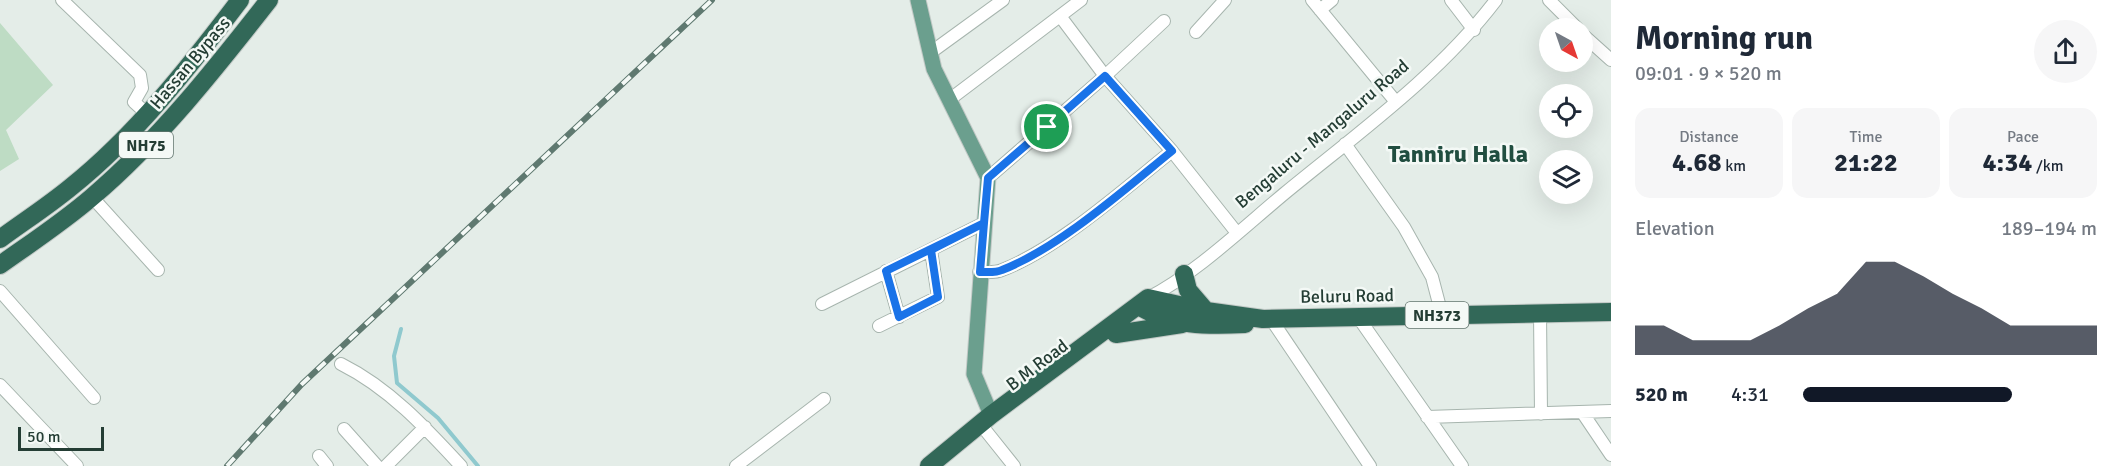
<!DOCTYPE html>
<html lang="en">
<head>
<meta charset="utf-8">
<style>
	:root { --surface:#fff; --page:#f6f6f7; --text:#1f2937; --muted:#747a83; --accent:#111827 }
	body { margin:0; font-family:Signika,sans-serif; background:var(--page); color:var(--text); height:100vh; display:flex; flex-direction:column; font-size:22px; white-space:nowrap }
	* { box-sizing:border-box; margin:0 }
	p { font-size:20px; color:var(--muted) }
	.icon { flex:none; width:33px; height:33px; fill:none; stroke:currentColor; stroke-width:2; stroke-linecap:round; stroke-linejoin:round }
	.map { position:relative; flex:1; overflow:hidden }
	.panel { display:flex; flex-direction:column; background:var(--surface); width:510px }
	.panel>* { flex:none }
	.needle { width:39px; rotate:140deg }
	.buttons { position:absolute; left:1539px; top:18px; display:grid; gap:12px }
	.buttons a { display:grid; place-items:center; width:54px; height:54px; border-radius:50%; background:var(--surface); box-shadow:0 6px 24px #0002; font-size:30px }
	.scale { position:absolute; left:18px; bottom:15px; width:86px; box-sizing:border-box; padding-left:6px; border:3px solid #243d34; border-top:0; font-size:16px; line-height:21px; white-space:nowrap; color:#243d34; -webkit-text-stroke:4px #f4f9f6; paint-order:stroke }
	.pin { position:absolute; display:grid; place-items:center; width:51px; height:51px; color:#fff; margin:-26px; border:3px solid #fff; border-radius:50%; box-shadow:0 2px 6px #0007 }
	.round { display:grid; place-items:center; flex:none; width:63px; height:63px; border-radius:32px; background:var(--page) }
	.summary { display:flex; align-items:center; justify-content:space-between; height:102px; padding:0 24px }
	h1 { font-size:33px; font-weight:700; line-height:45px }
	.metrics { display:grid; grid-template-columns:repeat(3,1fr); gap:9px; height:102px; padding:6px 24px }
	.metrics div { display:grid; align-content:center; border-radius:15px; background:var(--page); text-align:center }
	.metrics b { font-size:26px; font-weight:700 }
	.metrics small { font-size:16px; font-weight:400 }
	.metrics p { font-size:16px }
	.chart { height:168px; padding:12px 24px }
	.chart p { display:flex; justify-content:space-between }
	.chart svg { width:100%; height:108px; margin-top:6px; fill:var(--accent); opacity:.7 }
	ul { padding:0 24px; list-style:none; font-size:20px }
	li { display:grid; grid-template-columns:96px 72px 1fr; align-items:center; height:45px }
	li i { height:15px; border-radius:8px; background:var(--accent) }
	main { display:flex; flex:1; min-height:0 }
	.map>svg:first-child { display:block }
</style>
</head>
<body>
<main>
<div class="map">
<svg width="1611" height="466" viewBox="0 0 1611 466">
	<rect width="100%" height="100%" fill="#e4ede8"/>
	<path fill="#bedcc4" d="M0,23L53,85L6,130L19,159L0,171Z"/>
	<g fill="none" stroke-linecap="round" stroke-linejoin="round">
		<path stroke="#8fc9ce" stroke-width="4" d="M401,329L394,356L397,383L438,418L478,466"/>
		<g stroke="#a7b5ae" stroke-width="14">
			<path id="minor" d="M62,0L140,75L142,88L134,102L146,113
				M1312,0L1396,102
				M1451,0L1474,30
				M1549,0L1577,28
				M1320,10L1332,0
				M1060,16L1105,76L1164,21
				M1196,32L1225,0
				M1582,34L1611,60
				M930,53L1003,0
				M949,100L1081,0
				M1345,144L1404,227L1432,277L1442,315
				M988,178L1105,76L1172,151
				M92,197L158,270
				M886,271L899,317
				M979,272C987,272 996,273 1002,270C1059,248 1124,189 1172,151L1237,233
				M0,291L94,398
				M1148,298C1195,274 1244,227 1285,193C1358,133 1439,75 1496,0
				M822,304L984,223
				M1540,313L1541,414
				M1358,317L1462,466
				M1271,319L1370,466
				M879,326L938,297L931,250
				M341,364C389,388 425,427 461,466
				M0,385L77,466
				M1582,412L1611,455
				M1427,417L1611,411
				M344,429L377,466
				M986,431L1014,466
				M319,456L327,466
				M386,466L425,427
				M736,466L824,399"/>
		</g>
		<g stroke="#c2c9c6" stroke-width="17">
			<path id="major" d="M918,0L934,69L988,178L974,374L991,415"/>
		</g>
		<g stroke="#c2c9c6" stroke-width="20">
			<path id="highway" d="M0,239C23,222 48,206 71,187C136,135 190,66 240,0
				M0,265C31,243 63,222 92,197C159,140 215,69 269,0
				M1184,274L1188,290L1206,311
				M1138,306C1172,326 1206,326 1245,324
				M1116,334L1182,324
				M929,466L991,415L1148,298L1206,311L1263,319L1611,312"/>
		</g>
		<use href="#minor" stroke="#fff" stroke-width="12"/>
		<use href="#major" stroke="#6b9f8e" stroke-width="15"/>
		<use href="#highway" stroke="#326858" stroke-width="18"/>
		<g stroke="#5f7970" stroke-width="6">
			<path id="rail" d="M227,466L302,384L712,0"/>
		</g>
		<use href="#rail" stroke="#f4f9f6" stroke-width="4" stroke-dasharray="11" stroke-linecap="butt"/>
	</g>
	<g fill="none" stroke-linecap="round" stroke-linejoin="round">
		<g stroke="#fff" stroke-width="12">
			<path id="route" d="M1047,127L988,178L984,223L931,250L938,297L899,317L886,271L984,223L980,272C987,272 996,273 1002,270C1059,248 1125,189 1172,151L1105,76L1047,127"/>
		</g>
		<use href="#route" stroke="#1a73e8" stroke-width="8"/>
	</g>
	<g text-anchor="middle" stroke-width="5" stroke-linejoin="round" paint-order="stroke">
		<g fill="#f4f9f6" stroke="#62756e" stroke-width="1.5">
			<rect x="119" y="132" width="54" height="26" rx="4.5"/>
			<rect x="1405.5" y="302" width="63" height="26" rx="4.5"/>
		</g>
		<g font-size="16" font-weight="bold" fill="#243d34">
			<text x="146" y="151">NH75</text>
			<text x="1437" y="321">NH373</text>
		</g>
		<g font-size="18" fill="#243d34" stroke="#f4f9f6">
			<text transform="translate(190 63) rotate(-50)" y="6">Hassan Bypass</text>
			<text transform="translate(1322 134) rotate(-40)" y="6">Bengaluru - Mangaluru Road</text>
			<text transform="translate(1347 296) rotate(-1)" y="6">Beluru Road</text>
			<text transform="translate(1037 365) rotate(-37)" y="6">B M Road</text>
		</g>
		<g font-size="24" font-weight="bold" fill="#214e40" stroke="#f4f9f6">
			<text x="1458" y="162">Tanniru Halla</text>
		</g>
	</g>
</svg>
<div class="buttons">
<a><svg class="needle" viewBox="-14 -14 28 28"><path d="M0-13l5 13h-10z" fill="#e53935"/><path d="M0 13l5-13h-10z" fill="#747a83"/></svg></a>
<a><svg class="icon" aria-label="locate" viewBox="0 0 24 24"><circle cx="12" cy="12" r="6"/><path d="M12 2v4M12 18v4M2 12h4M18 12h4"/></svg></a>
<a><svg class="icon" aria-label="layers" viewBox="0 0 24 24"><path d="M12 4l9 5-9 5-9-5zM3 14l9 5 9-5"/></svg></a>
</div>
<div class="scale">50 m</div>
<div class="pin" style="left:1047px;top:127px;background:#1e9e55"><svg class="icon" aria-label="arrive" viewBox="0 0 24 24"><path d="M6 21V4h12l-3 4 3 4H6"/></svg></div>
</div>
<section class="panel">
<div class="summary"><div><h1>Morning run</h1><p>09:01 · 9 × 520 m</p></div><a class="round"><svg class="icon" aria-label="share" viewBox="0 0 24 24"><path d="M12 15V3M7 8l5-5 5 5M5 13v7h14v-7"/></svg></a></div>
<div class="metrics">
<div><p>Distance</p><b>4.68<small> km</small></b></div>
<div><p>Time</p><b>21:22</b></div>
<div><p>Pace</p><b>4:34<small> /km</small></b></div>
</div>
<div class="chart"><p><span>Elevation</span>189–194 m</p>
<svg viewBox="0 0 160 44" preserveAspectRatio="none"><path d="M0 44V32L10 32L20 38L30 38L40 38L50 32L60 25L70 19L80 6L90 6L100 12L110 19L120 25L130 32L140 32L150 32L160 32V44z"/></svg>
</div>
<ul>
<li><b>520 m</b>4:31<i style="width:71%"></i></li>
</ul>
</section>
</main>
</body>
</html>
